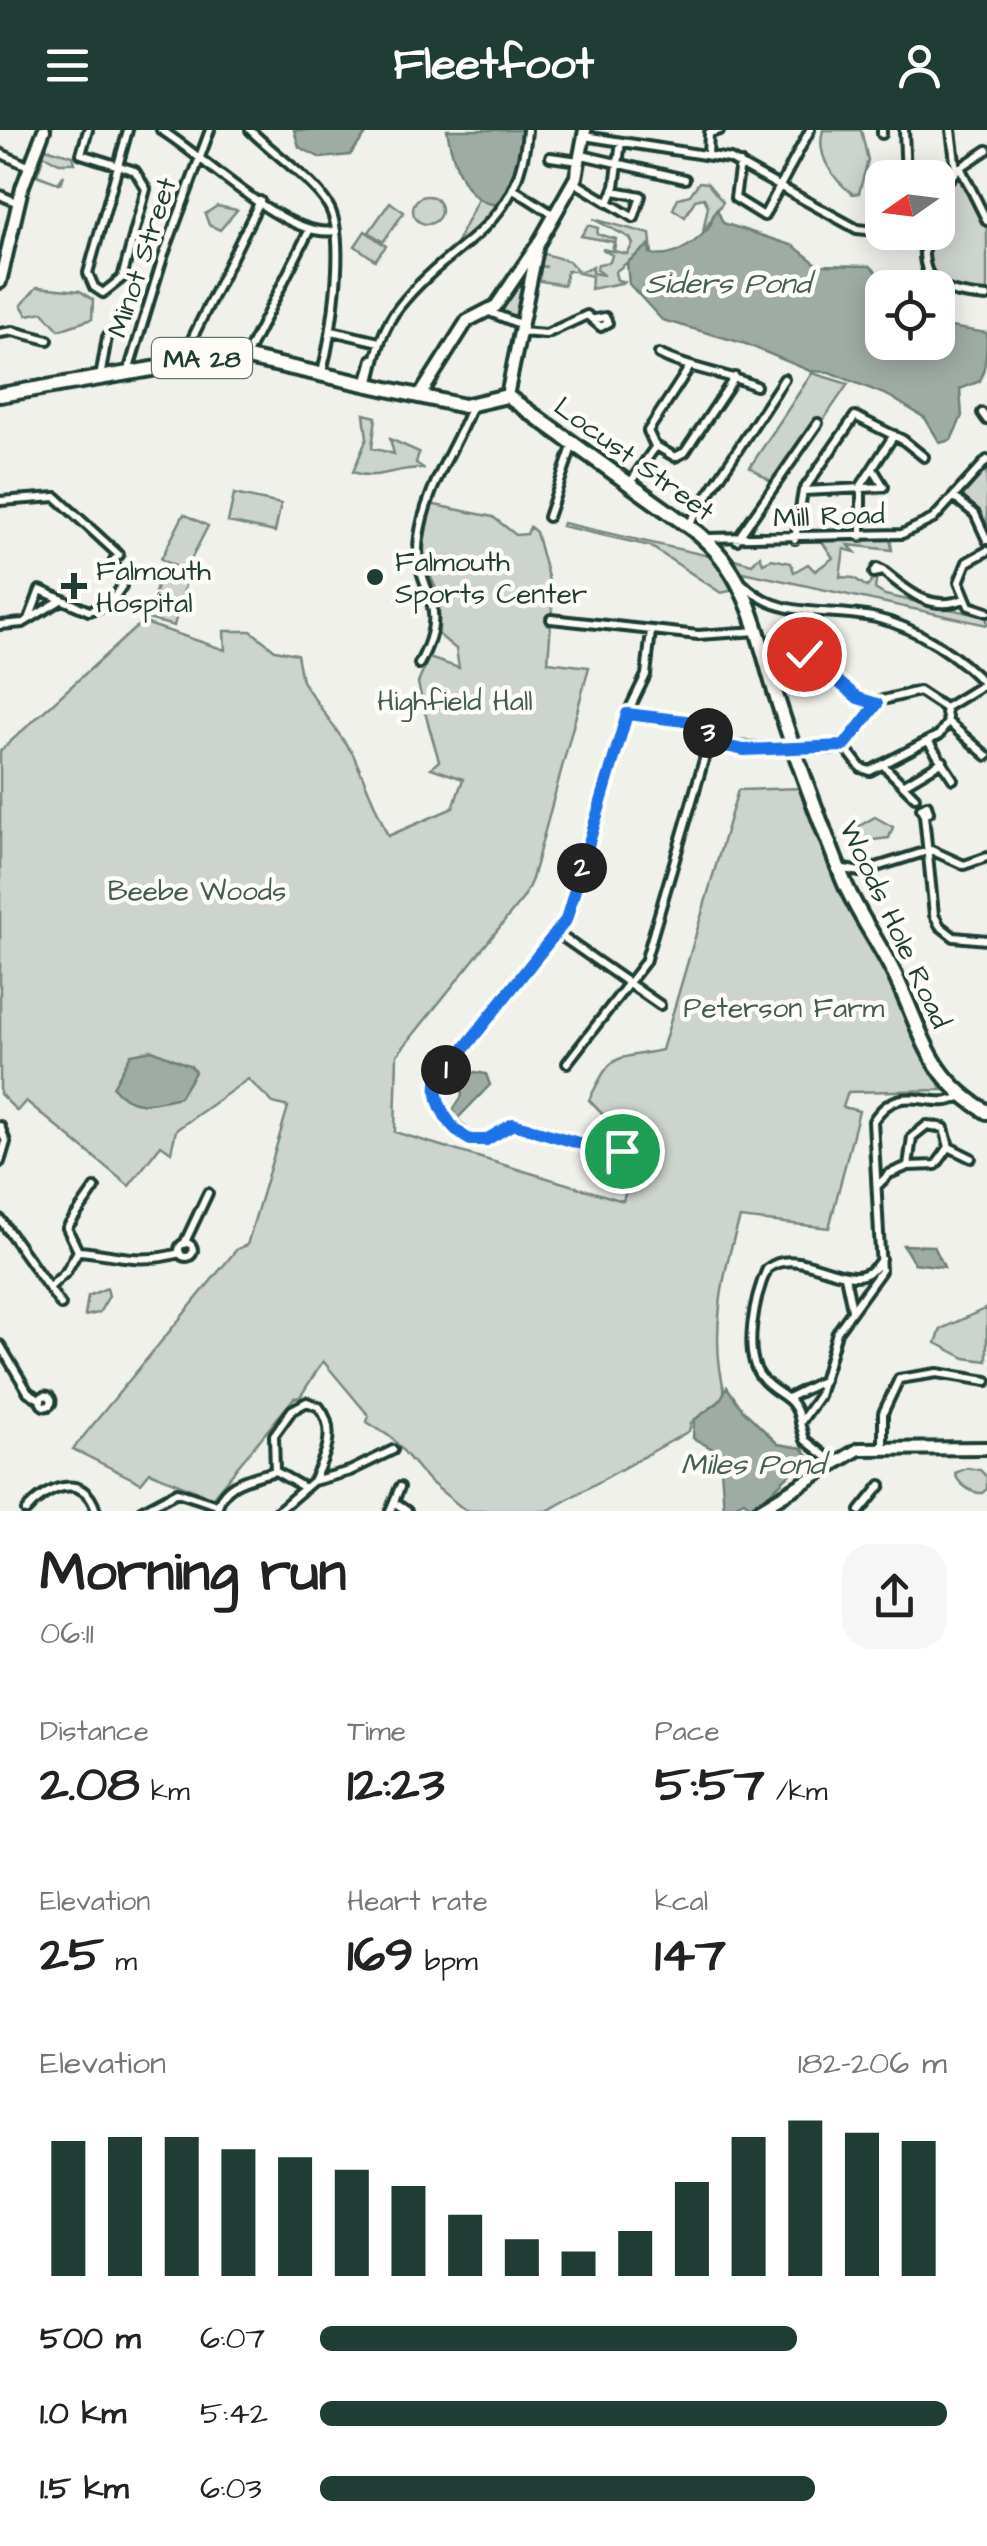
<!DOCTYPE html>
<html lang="en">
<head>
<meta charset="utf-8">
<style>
	:root { --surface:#fff; --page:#f6f6f6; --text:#222; --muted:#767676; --accent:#1f3d34 }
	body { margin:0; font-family:"Architects Daughter",sans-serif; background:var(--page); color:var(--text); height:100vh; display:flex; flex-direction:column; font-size:38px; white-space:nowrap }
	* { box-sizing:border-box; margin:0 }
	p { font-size:32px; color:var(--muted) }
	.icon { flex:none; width:55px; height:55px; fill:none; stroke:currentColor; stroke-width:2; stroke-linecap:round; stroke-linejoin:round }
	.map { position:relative; height:1381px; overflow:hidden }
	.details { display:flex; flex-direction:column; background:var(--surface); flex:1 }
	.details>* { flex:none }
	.needle { width:65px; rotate:256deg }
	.tools { position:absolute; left:865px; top:30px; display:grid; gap:20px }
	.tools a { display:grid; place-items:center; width:90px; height:90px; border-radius:20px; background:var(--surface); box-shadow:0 5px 25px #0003; font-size:50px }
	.pin { position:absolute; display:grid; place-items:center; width:85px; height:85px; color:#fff; margin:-42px; border:5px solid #fff; border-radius:50%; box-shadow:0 2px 10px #0007 }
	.km { position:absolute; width:50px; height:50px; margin:-25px; border-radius:50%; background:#222; color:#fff; font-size:28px; line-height:50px; text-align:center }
	.round { display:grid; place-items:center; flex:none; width:105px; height:105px; border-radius:30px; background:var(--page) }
	.head { display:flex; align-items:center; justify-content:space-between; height:170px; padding:0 40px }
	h1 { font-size:55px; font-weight:700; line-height:75px }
	.stats { display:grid; grid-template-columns:repeat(3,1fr); gap:15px; height:170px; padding:10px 40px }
	.stats div { display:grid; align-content:center }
	.stats b { font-size:50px; font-weight:700 }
	.stats small { font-size:28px; font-weight:400 }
	.stats p { font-size:28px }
	.chart { height:280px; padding:20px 40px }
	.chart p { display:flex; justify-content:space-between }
	.chart svg { width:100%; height:180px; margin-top:10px; stroke:var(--accent); stroke-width:6 }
	ul { padding:0 40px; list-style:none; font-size:32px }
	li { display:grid; grid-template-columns:160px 120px 1fr; align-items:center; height:75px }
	li i { height:25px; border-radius:12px; background:var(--accent) }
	header { display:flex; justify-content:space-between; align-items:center; height:130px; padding:0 40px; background:var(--accent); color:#fff; font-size:45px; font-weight:700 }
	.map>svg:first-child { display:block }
</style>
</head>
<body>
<header><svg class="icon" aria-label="menu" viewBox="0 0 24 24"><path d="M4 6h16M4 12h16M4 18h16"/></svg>Fleetfoot<svg class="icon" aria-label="person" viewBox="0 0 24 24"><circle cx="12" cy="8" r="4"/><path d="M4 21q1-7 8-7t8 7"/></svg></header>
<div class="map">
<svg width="987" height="1381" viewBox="0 0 987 1381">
	<rect width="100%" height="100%" fill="#f0f1eb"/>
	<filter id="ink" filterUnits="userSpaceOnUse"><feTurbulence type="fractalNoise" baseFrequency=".01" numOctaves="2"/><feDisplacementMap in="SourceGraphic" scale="20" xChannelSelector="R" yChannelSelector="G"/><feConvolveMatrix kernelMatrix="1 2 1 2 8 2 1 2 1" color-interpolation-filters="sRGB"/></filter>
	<g filter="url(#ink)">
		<path fill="#cdd3cd" stroke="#768880" stroke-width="2.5" d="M823,0H861L868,30L859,63L853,64C832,49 816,25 823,0Z
			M42,17L73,26L75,33H59L44,25L37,45L58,53L64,45L61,54L36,45L32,43Z
			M959,42L987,94V165L935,151L923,131L926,103L938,102V63Z
			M699,52L707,53L723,72L703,102L708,76L704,68L695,70L685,87L673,79L678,68L690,65Z
			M413 80a14 14 0 1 1 28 0a14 14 0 1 1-28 0Z
			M478,69L502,74L453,120Z
			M390,72L404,82L383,112L369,102Z
			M217,76L237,80L220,100L209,95L205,84Z
			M593,89L650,104L652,123L649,115L615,142L617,150L626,152L591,159L592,146L579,143L593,136L592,143L604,145L596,140L598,134L610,132L612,125L602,119L612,121L614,112L581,106L588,95L598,98L597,104L616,109L614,121L627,124L633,114L630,108Z
			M365,101L386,116L375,130L355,116Z
			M541,123L569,131L578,141H567L564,155L535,150L538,136L547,137L538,135Z
			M530,136L519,192L495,181L525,138Z
			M37,157L80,161L93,170L92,189L59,200L43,182L27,185L21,175Z
			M812,243L848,254L778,356L750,337Z
			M364,284L376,287L372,318L394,324L390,309L419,322L416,333L425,339C399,335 379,352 353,342L367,308Z
			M987,338V397L963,366Z
			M234,364L281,374L275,402L228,392Z
			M430,374L493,387L516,405L527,404L530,397L536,402L553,466L548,532L589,537L532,749L524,767L397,925L395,1002L623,1071L641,1005L611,993L589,970C614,921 609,931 662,920L738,660L804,658L913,908L943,960L848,962L843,977L859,981L829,1098L740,1088C722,1142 709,1211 726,1266L691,1293L689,1301L547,1381H466L429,1351L392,1308L367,1292L369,1286L323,1231L300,1267L294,1268L212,1368L150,1342L141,1353L73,1319L237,1119L247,1115L288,977L273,973L248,949L176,1000L171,1022L161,1015L129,1056L26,971L17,981L0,964V621L142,492L225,520L224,501H251L275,520L297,524L302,551L353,624L388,706L453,678L463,649L431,638L439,631C431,602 424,583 418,553L429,528L459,538L456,519L439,505V465L422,428Z
			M184,384L208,396L185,441L161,429Z
			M563,393L714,427L739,459L721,463L650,416L562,396Z
			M890,408L892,420L848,415L855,422L844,419L840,447L854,448L867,457L877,445L875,459L885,465L987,487V495L743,442L741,447L727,427L752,434L760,426L763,433L772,429L791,433L794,442L808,434L815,441L833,428L821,410Z
			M161,441L187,448L174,496L148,489Z
			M875,687L893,697L889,708L865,711L849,702Z
			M107,1158L109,1166L99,1183L85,1186L88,1166Z
			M987,1178V1231L965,1228L936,1213L941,1199Z
			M967,1338L980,1340L987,1347V1359L982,1363C972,1364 957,1353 955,1343Z"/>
		<path fill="#9faca4" stroke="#6c8077" stroke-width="2.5" d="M294,0H369L350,25L321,28L299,17Z
			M447,0H524L518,41L502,74C465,79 452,28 447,0Z
			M717,79L723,93L794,116L818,135L870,136L893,157L882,158V212H938V195L987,203C987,219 986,236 980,251L960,259L962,286L951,310L940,313L925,288L889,266L829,242L810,241L746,214L662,190L629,154L627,133L649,115L650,123C668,132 694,114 707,100C714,93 710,87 717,79Z
			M152,920L191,936L195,942L180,967C155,972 133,982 113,957L131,924Z
			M475,942L486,944L490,955L458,988L453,980L462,966L460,948Z
			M903,1115L934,1116L944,1137L914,1133Z
			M727,1257L742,1279L778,1314L802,1318L808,1326L754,1379L744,1371L724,1381L720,1323L693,1308L694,1290L719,1272Z"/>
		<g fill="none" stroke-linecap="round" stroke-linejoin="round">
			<g stroke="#1f3d34" stroke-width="14">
				<path id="minor" d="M88,0L81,24L135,41L146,59L122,148L103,163L94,157L88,143L128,0
					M161,0C204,26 285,109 334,101
					M250,0C273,23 312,49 328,75C348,106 331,207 322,242
					M882,0V4
					M904,0L906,48
					M951,0L956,40
					M584,6L730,29L857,99L885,102
					M0,23L30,37
					M582,25L685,49
					M708,25L709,3L720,0
					M550,27L579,31
					M740,33L735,68L764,86L810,0
					M960,37L987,91
					M574,52L634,88L641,66L614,61
					M515,60L554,85
					M938,61L958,39L987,20
					M0,65L18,73
					M608,73L615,56L621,12
					M925,102C918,154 939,163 987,167
					M487,181L522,195
					M332,201L379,212
					M521,202L546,204L587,185L601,197L608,193L605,187L595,189
					M0,203L13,201L48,210
					M659,224C690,240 724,242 756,256
					M246,226L309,101
					M181,231L260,71
					M128,242L163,127L210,0
					M100,248L107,207
					M365,255L372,229
					M369,256C376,227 380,201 399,177C453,108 520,102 527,0
					M982,283L987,290
					M655,316L648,301L689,238
					M630,353L656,316L675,327L685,322L735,247
					M804,361L884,357L873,339
					M954,367L975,384L987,410
					M0,371L56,367L119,425L114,430L122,456L109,475L89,481L40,460L29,489
					M548,387L573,314
					M689,394L784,249
					M861,407V356L894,305
					M708,408L902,404L933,389L987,330
					M795,409L803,361L855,286L903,310L924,327
					M737,410L818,293
					M987,421L967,432L959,452L969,476L987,482
					M877,438L883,441L874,443Z
					M883,441C907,460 930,483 964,469
					M743,454C780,491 829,477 876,488C916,497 960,526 987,557
					M551,489L698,505L758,501
					M0,495L23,493L61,470
					M767,526L802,522L849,561L871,573L919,561L945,578
					M419,534C455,468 411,460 419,407C426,358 454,321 472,276
					M984,554L945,578L948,592L987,626
					M627,584L694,592L723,616L833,619L848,611L877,574
					M928,611L953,649
					M844,616L861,638L870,641L939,605L948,592
					M884,636L915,667
					M903,655L943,631
					M924,685L921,678L927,675L929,682L924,685L934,785L940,796L954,807L987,810
					M839,738L860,742L931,720L964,735L987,727
					M558,804L660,875
					M567,933L645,832L710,609
					M621.5 1018a5.5 5.5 0 1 1 11 0a5.5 5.5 0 1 1-11 0Z
					M949,1017L936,1035L908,1036L912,1007L927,995L944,998L949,1017L971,1028
					M622,1021L613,1023L513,994L486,1010H470L443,982L436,959L566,789L627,584L646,545L651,501
					M0,1032L6,1012L0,996
					M877,1056L889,1044L908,1036
					M95,1058L67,1098L78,1121C120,1124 136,1135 180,1123
					M0,1089L61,1175
					M179 1120a7 7 0 1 1 14 0a7 7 0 1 1-14 0Z
					M184,1114L208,1063
					M845,1146L852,1179
					M51,1156L66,1142L78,1121
					M0,1215L28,1262L41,1270
					M40.5 1271a5.5 5.5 0 1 1 11 0a5.5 5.5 0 1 1-11 0Z
					M790,1267L824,1250
					M800,1292C795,1263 776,1267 761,1247C742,1223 755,1165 767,1139C803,1110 856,1175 881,1129
					M883,1317V1283L899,1249L937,1243L987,1251
					M834,1333L805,1310L800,1293L819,1266L837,1202L881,1141L873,991C901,947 934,984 961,966
					M275,1341L305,1358
					M395,1373L407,1381
					M26,1381C45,1358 84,1340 96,1381
					M141,1381L177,1362L217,1375
					M217,1381C221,1351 253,1348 275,1341L274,1305L292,1280L307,1272L319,1277C338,1300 325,1327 313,1351
					M278,1381L313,1351L350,1341L393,1320
					M390,1381L400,1357
					M860,1381L881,1355"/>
			</g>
			<g stroke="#1f3d34" stroke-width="18">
				<path id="major" d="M0,152L22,58L44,0
					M507,266L538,114L576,47L585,0
					M419,267L467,191L496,176L536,117
					M757,1381L859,1319L987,1318"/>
			</g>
			<g stroke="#1f3d34" stroke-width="20">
				<path id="highway" d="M0,265L234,225L464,276L507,266L695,401C750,444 757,506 777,568C796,629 819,688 842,747C857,785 883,817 899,854C925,910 930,948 987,982"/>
			</g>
			<use href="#minor" stroke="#fdfcf7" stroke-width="6"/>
			<use href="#major" stroke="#fdfcf7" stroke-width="10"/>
			<use href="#highway" stroke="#fdfcf7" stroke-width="12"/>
		</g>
	</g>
	<g fill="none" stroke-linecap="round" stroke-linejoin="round" filter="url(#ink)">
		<g stroke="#fff" stroke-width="20">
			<path id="route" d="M622,1021L613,1023L513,994L486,1010H470C451,1000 434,975 437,953L566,790L627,584L694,592L716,614L744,620L844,616L877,574L858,568L804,524"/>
		</g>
		<use href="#route" stroke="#1a73e8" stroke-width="12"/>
	</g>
	<g fill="#1f3d34" stroke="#fdfcf7" stroke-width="4">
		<circle cx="375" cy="447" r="10"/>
		<path d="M69 441h10v10h10v10h-10v10h-10v-10h-10v-10h10z"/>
	</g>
	<g text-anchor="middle" stroke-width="9" stroke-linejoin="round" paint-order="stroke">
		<rect fill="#fdfcf7" stroke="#62766e" stroke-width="2.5" x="152" y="208" width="100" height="40" rx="8"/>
		<g font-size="25" font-weight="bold" fill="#1f3d34">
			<text x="202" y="237">MA 28</text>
		</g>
		<g font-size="28" fill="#1f3d34" stroke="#fdfcf7">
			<text transform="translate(141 127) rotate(-72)" y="10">Minot Street</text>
			<text transform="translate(635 328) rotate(36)" y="10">Locust Street</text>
			<text transform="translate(829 385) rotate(-2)" y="10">Mill Road</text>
			<text transform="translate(896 794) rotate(65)" y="10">Woods Hole Road</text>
		</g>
		<g font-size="28" fill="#1f3d34" stroke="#fdfcf7" text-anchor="start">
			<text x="395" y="441">Falmouth<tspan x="395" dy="32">Sports Center</tspan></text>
			<text x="96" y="450">Falmouth<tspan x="96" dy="32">Hospital</tspan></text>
		</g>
		<g font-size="28" fill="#425b53" stroke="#fdfcf7">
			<text x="455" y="580">Highfield Hall</text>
			<text x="197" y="770">Beebe Woods</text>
			<text x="784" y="887">Peterson Farm</text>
		</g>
		<g font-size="30" font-style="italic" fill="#455e56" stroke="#fdfcf7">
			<text x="728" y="163">Siders Pond</text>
			<text x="753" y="1344">Miles Pond</text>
		</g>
	</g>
</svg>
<div class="tools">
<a><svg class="needle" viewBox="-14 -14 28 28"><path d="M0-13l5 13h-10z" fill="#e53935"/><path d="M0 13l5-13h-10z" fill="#767676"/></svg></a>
<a><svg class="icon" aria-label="locate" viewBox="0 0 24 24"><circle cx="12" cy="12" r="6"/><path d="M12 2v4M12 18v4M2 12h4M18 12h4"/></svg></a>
</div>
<div class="pin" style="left:622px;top:1021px;background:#1e9e55"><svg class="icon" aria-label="arrive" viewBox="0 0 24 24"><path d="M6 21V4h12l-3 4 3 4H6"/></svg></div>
<div class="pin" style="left:804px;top:524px;background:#d93025"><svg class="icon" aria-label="check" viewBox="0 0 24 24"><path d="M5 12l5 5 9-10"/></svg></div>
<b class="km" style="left:446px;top:940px">1</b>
<b class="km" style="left:582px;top:738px">2</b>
<b class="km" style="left:708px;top:603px">3</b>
</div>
<section class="details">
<div class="head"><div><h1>Morning run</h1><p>06:11</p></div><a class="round"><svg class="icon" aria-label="share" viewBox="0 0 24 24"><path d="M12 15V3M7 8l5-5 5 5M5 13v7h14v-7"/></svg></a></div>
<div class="stats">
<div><p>Distance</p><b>2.08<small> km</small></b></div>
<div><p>Time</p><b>12:23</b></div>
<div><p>Pace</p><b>5:57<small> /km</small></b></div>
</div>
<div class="stats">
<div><p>Elevation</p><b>25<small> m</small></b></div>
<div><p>Heart rate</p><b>169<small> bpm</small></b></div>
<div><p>kcal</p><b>147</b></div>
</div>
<div class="chart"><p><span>Elevation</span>182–206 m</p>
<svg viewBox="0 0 160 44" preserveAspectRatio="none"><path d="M5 44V11M15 44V10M25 44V10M35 44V13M45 44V15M55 44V18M65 44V22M75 44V29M85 44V35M95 44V38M105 44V33M115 44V21M125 44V10M135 44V6M145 44V9M155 44V11"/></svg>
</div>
<ul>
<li><b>500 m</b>6:07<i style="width:76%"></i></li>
<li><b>1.0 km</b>5:42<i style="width:100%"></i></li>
<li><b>1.5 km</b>6:03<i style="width:79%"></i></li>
</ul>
</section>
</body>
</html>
